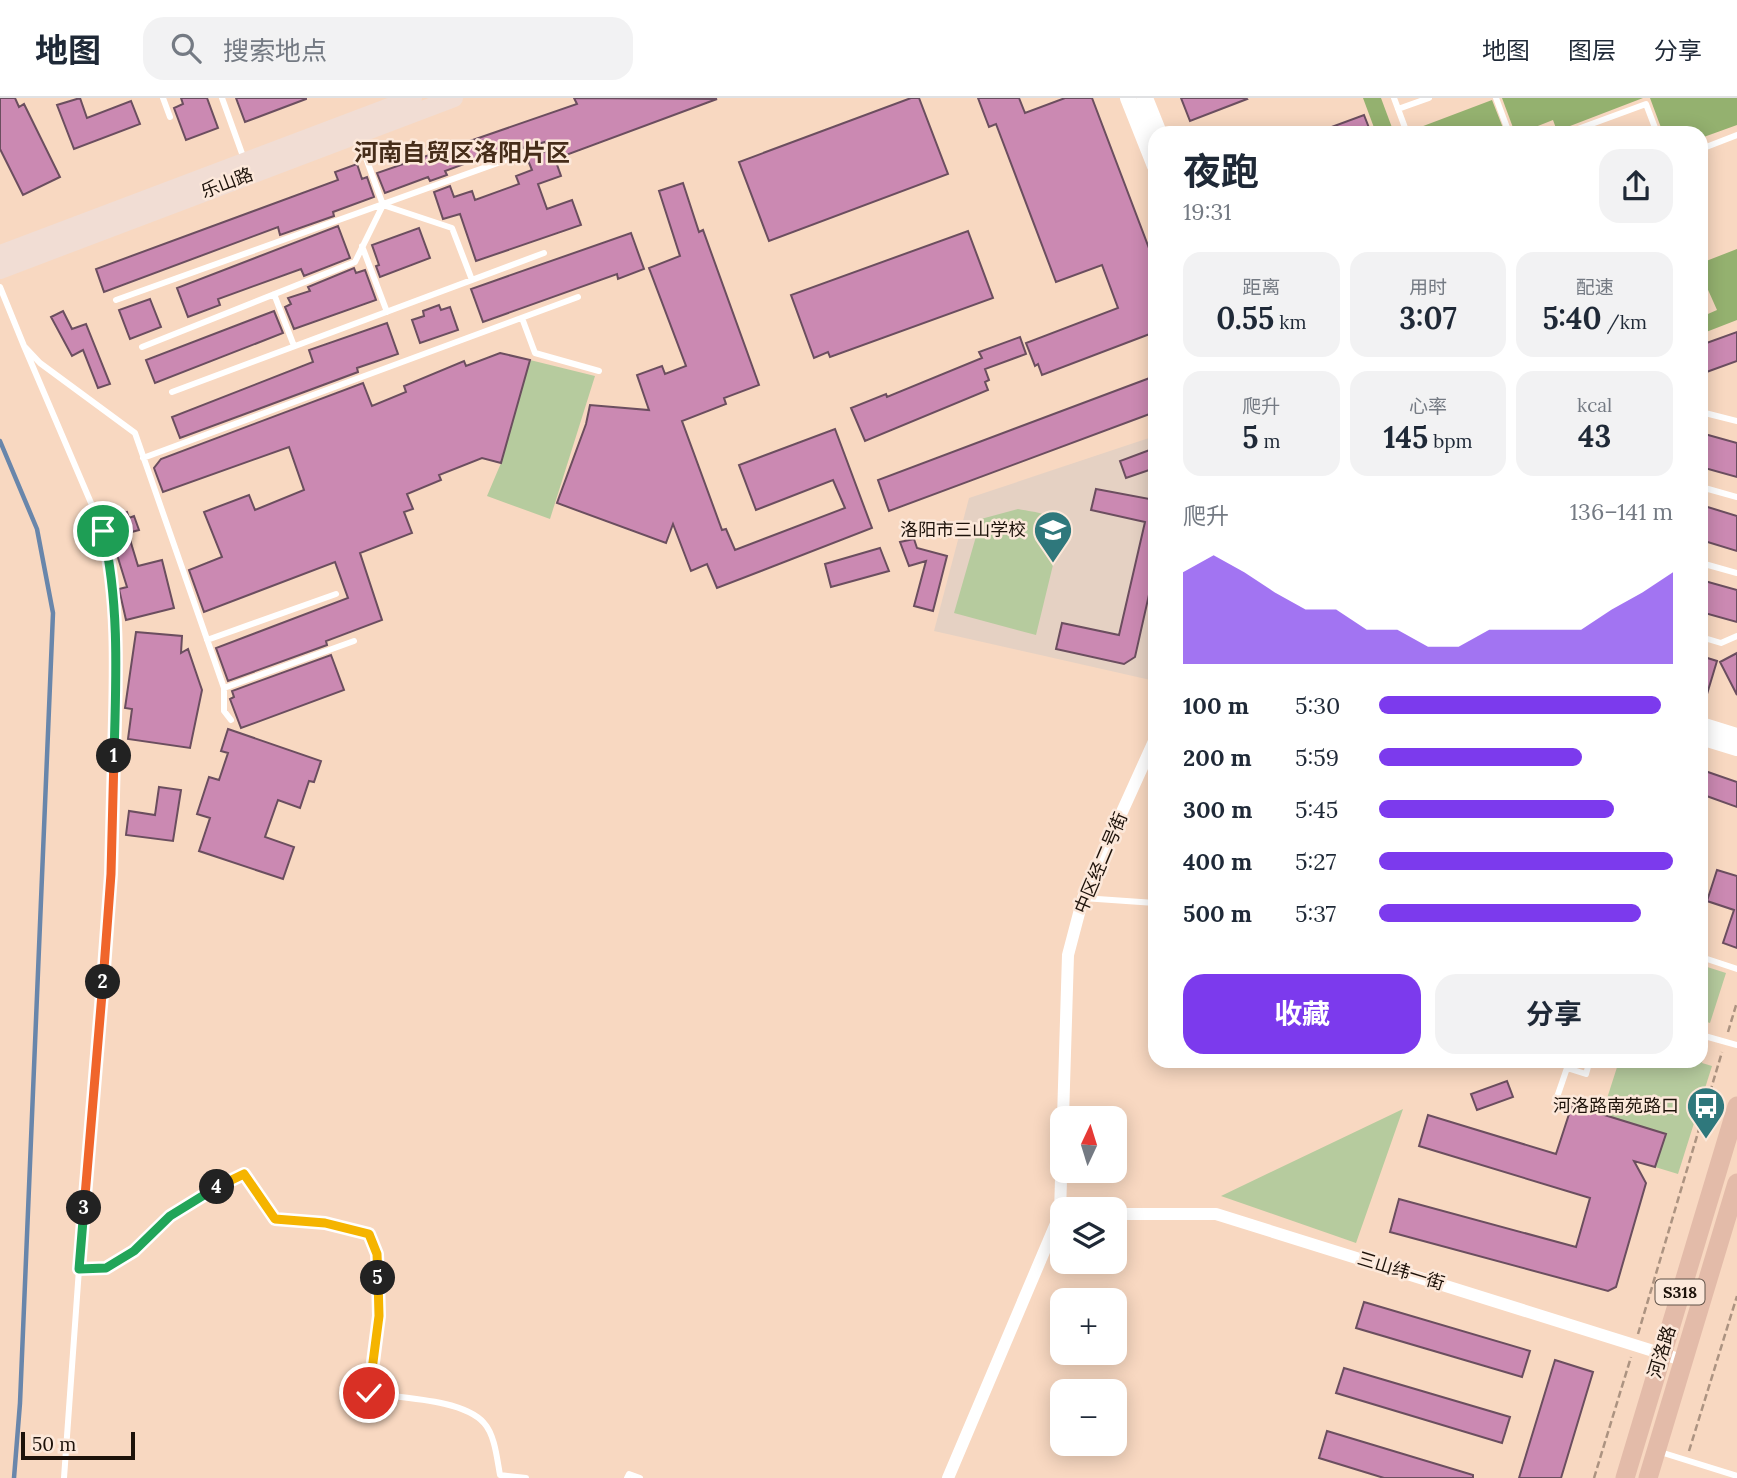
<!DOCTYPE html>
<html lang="zh">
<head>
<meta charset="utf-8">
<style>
	:root { --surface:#fff; --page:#f2f2f3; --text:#1f2937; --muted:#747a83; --line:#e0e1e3; --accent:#7c3aed }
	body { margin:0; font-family:Lora,"Noto Sans SC",serif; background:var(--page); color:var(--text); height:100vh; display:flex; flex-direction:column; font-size:26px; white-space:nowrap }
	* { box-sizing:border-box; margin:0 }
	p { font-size:23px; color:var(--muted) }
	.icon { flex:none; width:38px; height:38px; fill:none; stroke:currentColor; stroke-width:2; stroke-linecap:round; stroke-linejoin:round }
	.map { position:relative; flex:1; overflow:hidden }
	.sheet { position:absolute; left:1148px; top:28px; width:560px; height:942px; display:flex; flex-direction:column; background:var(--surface); border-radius:21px; box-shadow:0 4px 18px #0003 }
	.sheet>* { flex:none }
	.needle { width:46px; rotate:4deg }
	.tools { position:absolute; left:1050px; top:1008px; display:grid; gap:14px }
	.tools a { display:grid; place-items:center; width:77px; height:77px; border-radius:14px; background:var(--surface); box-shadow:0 4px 18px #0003; font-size:35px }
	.scale { position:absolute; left:21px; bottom:18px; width:114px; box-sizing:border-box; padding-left:7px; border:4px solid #1d120a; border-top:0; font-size:19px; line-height:24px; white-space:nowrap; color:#1d120a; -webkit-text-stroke:5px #fce8da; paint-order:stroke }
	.pin { position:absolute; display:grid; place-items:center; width:60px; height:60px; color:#fff; margin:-30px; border:4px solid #fff; border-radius:50%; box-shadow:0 2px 7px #0007 }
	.km { position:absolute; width:35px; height:35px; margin:-18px; border-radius:50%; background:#222; color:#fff; font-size:19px; line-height:35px; text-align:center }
	.round { display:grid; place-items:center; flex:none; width:74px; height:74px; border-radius:21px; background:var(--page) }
	.summary { display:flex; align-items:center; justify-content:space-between; height:119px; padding:0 35px }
	h1 { font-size:38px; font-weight:700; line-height:52px }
	.figures { display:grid; grid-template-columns:repeat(3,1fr); gap:10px; height:119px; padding:7px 35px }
	.figures div { display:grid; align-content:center; border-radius:18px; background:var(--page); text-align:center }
	.figures b { font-size:30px; font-weight:700 }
	.figures small { font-size:19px; font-weight:400 }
	.figures p { font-size:19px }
	.chart { height:196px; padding:14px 35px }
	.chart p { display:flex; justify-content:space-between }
	.chart svg { width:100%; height:126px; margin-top:7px; fill:var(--accent); opacity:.7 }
	.primary-button { display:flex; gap:14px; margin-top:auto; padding:14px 35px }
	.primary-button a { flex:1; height:80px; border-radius:21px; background:var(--accent); color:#fff; font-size:28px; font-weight:700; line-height:80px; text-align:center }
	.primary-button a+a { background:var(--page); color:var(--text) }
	ul { padding:0 35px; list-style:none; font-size:23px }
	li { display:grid; grid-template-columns:112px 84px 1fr; align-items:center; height:52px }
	li i { height:18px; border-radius:9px; background:var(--accent) }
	header { display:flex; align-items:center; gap:42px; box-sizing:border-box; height:98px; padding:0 35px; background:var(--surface); border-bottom:2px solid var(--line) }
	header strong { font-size:33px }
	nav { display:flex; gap:38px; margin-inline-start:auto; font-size:24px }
	.search { width:490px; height:63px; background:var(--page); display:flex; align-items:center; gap:18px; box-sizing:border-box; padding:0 24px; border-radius:21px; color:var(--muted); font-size:26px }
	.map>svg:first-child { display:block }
</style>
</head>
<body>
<header>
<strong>地图</strong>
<div class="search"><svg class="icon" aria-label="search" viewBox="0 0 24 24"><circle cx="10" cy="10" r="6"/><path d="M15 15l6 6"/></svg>搜索地点</div>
<nav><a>地图</a><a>图层</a><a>分享</a></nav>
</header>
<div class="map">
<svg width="1737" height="1380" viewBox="0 0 1737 1380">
	<rect width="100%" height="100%" fill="#f8d8c1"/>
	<path fill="#e5d1c3" d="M1155,338V583L934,533L969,400Z"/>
	<path fill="#b6cb9e" d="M530,262L595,278L550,421L487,398L501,365Z
		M1018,411C1038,415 1053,414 1061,434L1036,537L954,515L981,421Z
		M1701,867L1726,875L1710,925L1701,922Z
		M1701,955L1704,956L1702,965L1712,968L1678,1076L1655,1069L1665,1036L1602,1016L1619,963L1701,962Z
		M1403,1011L1356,1145L1221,1098Z"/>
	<path fill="#94b16f" d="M1363,0H1381L1394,35H1376Z
		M1502,0H1643L1557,33L1553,22L1520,35H1515Z
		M1650,0H1737V27L1701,40V35H1663Z
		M1492,2L1505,35H1420L1418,30Z
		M1737,151V222L1701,236V219L1717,212L1701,176V165Z"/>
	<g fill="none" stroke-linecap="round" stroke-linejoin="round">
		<path stroke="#6986ab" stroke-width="4.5" d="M0,343L37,431L53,515L20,1305L14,1380"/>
	</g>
	<path fill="#cb89b2" stroke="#6b4e5f" stroke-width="2" d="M0,0H15L19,9L24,6L60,79L23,97L0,51Z
		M80,0L87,20L131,3L140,26L74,51L57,7Z
		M181,0H207L218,30L186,42L174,10L183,6Z
		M236,0H306V1L245,24Z
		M574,0L717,1L555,61L561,78L538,86L547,111L572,102L581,127L476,163L460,116L443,121L434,94L450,88L454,99L472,93L475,102L519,86L516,78L532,72L527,60L546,53L548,48L545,44L523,50L521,45L445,73L447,77L430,83L428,79L385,95L377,75L577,6Z
		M911,0H919L948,76L769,143L739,64Z
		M978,0H1019L1025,15L1065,0H1092L1155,166V234L1042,277L1038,266L1035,268L1026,245L1118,210L1102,167L1056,184L996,26L989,29Z
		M1181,0H1246L1247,1L1190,23Z
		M1364,17L1371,35H1318V34Z
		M357,66L362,81L367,79L374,99L333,114L334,118L280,137L278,129L104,194L96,171L338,82L335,74Z
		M683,85L699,134L703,132L759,287L724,300L726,306L682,323L722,432L726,431L735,452L845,410L833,382L756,412L739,367L835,331L872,430L717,490L707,466L691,473L673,426L666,445L557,405L586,326L590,307L649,312L637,277L662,268L665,276L686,268L649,170L680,158L659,93Z
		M338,128L350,160L304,178L301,171L218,201L220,207L188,219L177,190Z
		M419,130L430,160L380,179L376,168L379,167L372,147Z
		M968,133L993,200L830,259L828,254L814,260L791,197Z
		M631,135L644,171L618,181L617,176L483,224L471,191Z
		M354,170L356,175L365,172L376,202L294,231L285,209L291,206L288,200L310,193L308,189Z
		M150,201L161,229L130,241L119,212Z
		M439,207L441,212L450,209L458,232L420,245L412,222L424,218L423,213Z
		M63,213L72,231L86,226L110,286L98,290L83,252L72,258L51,219Z
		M274,213L283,235L155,285L146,262Z
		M387,225L398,256L357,270L358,274L180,340L172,319L313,264L309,252Z
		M1737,234V263L1701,276V247Z
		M1020,239L1026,256L985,271L989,282L985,284L988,292L865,343L851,310L886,296L887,299L982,260L979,254Z
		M500,255L530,262L501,365L482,360L439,377L441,382L407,396L413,411L404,414L412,435L360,455L382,522L326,543L327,547L228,583L216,550L348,500L335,464L204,514L189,472L222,459L204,414L249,397L255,412L304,392L289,349L163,394L154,370L161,361L363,285L372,308L406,294L404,288L464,263L466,268Z
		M1155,278V314L889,413L878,382Z
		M1701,335L1737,345V379L1701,369Z
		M1155,350V370L1126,380L1120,363Z
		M1096,391L1155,402V470L1135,559L1124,566L1056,551L1062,525L1119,537L1145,424L1091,412Z
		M1701,407L1737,418V453L1701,442Z
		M127,414L129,420L134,418L139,432L128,435L138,468L162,462L174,510L126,522L119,491L127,489L106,421Z
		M914,441L917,450L947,458L933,513L914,508L926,463L909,468L900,444Z
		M880,450L889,473L831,489L825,466Z
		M1701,482L1737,492V524L1701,514Z
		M136,534L182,538L181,555L188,551L202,592L190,650L128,641L132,611L125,610Z
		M1737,555V597L1720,564Z
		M331,557L344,592L241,630L230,601L234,599L232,593Z
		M1701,558L1717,563L1704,606H1701Z
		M228,631L321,663L314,684L309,683L300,710L278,702L265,739L294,749L283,781L199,753L210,720L197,716L209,679L219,682L228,655L221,653Z
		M1705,673L1737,684V709L1701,696Z
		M159,689L181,692L173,743L126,737L129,713L155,717Z
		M1717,772L1737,778V850L1723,845L1734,812L1707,803Z
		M1507,983L1513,999L1477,1012L1471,996Z
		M1572,1007L1666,1036L1655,1069L1634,1063L1646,1085L1616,1189L1608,1193L1390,1134L1399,1101L1576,1149L1590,1100L1419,1048L1428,1017L1556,1056Z
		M1364,1204L1530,1253L1522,1279L1356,1230Z
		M1555,1262L1593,1274L1561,1380H1519Z
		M1344,1270L1510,1319L1502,1345L1336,1295Z
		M1327,1333L1473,1377V1380H1384L1319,1360Z"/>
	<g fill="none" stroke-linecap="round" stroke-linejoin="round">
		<path stroke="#ac9381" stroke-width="2.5" stroke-dasharray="7 3.5" stroke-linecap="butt" d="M1728,934L1737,904
			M1638,1236L1722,954
			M1689,1353L1737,1198
			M1594,1380L1631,1259"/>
		<path stroke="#fff" stroke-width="6" d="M163,0L170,19
			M222,0L244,61
			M1394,0L1407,35
			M1496,0L1509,35
			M1398,11L1429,0
			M1567,35L1646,6L1657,35
			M358,38L383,107
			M1701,51L1737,37
			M362,148L387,214
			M1701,152L1704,159L1701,160
			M0,189L24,248L40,265L135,335L224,590V613L231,622
			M274,196L294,248
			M116,202L542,49
			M522,220L535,255L599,273
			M24,248L103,433L112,474L116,563L111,776L79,1171L106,1170L134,1153L169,1118L207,1094L244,1076L275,1121L325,1125L369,1136C390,1185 375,1244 369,1295C399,1300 463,1301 484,1325C495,1337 497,1361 500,1377L526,1380
			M142,249L355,164L383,107L452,130L472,182
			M172,294L544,155
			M1701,314L1737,323
			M143,360L578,199
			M1701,389L1737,399
			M1701,465L1737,475
			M1701,539L1721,545L1737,538
			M207,542L336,496
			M224,590L354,543
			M1083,800L1155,805
			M1701,859L1737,871
			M1701,937L1737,947
			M1555,1005L1567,970L1586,976L1590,962
			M1657,1353L1737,1378
			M64,1380L79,1171
			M627,1380L629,1376L640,1380"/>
		<path stroke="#fff" stroke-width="12" d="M1063,1020L1068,857L1083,800L1155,641
			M1115,1116H1216L1682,1262
			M948,1380L1060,1116L1062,1046"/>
		<path stroke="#fff" stroke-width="16" d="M1128,0L1155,68
			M1145,0L1159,35
			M1701,627L1737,638
			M1701,639L1737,650"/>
		<path stroke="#f1ddd4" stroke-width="18" d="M0,156L413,0
			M0,172L454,0"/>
		<path stroke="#e3bba9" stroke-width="19" d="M1625,1380L1737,1008
			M1648,1380L1737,1085"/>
	</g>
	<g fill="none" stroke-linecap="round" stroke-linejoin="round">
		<g stroke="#fff" stroke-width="14">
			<path id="split-1" d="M103,433C120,507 116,583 114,658"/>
		</g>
		<g stroke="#fff" stroke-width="14">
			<path id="split-2" d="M103,884L111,776L114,658"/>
		</g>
		<g stroke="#fff" stroke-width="14">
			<path id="split-3" d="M84,1110L103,884"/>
		</g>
		<g stroke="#fff" stroke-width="14">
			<path id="split-4" d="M84,1110L79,1171L106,1170L134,1153L170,1118L217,1089"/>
		</g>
		<g stroke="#fff" stroke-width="14">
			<path id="split-5" d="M217,1089L244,1076L275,1121L325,1125L369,1136L377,1156L378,1180"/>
		</g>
		<g stroke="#fff" stroke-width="14">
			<path id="split-6" d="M369,1295L379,1218L378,1180"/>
		</g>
		<use href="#split-1" stroke="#22a559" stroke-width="9"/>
		<use href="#split-2" stroke="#f0652b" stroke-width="9"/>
		<use href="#split-3" stroke="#f0652b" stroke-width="9"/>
		<use href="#split-4" stroke="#22a559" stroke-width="9"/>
		<use href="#split-5" stroke="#f5b400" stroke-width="9"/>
		<use href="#split-6" stroke="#f5b400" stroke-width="9"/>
	</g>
	<defs>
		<g id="school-pin" transform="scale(2.0125)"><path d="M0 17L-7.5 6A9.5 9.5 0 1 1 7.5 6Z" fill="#2f787c" stroke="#fce8da"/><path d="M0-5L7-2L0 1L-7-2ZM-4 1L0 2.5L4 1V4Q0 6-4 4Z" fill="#fff"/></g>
		<g id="bus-pin" transform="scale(2.0125)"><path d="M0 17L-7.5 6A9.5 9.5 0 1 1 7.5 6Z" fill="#2f787c" stroke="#fce8da"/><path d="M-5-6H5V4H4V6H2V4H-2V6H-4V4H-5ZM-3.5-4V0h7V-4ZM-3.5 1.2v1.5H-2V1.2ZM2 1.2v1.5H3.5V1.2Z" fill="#fff"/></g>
	</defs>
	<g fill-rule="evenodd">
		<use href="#school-pin" x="1053" y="432"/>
		<use href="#bus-pin" x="1706" y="1008"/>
	</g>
	<g text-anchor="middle" stroke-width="5" stroke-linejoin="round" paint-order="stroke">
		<rect fill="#fce8da" stroke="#605248" stroke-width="2" x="1655.5" y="1181.5" width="49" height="25" rx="5"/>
		<g font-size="16" font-weight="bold" fill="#1d120a">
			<text x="1680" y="1200">S318</text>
		</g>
		<g font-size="18" fill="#1d120a" stroke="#fce8da">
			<text transform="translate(227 85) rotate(-21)" y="6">乐山路</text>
			<text transform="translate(1101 765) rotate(-67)" y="6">中区经二号街</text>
			<text transform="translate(1401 1173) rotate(17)" y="6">三山纬一街</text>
			<text transform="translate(1662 1254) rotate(-73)" y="6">河洛路</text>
		</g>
		<g font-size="18" fill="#1d120a" stroke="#fce8da" text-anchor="end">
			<text x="1026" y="438">洛阳市三山学校</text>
			<text x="1679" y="1014">河洛路南苑路口</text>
		</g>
		<g font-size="24" font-weight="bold" fill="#462d1a" stroke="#fce8da">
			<text x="462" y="63">河南自贸区洛阳片区</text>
		</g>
	</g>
</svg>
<div class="tools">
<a><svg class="needle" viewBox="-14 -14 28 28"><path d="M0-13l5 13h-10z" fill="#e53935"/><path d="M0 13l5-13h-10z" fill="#747a83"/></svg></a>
<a><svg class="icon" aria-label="layers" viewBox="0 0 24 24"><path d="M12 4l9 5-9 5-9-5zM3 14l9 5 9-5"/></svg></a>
<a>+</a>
<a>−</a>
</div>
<div class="scale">50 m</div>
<div class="pin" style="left:103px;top:433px;background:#1e9e55"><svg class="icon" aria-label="arrive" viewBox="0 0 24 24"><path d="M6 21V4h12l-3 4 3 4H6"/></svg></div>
<div class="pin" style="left:369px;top:1295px;background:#d93025"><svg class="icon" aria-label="check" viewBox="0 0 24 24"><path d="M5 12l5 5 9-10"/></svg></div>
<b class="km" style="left:114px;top:658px">1</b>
<b class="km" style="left:103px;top:884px">2</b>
<b class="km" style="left:84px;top:1110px">3</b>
<b class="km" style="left:217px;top:1089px">4</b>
<b class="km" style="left:378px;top:1180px">5</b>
<section class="sheet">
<div class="summary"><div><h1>夜跑</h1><p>19:31</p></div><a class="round"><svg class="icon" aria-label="share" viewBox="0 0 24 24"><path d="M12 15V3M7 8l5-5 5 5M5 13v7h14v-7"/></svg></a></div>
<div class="figures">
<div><p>距离</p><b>0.55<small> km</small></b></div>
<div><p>用时</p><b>3:07</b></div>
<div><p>配速</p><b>5:40<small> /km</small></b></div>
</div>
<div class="figures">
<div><p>爬升</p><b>5<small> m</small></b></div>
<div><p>心率</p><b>145<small> bpm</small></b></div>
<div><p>kcal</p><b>43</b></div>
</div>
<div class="chart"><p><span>爬升</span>136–141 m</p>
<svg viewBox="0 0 160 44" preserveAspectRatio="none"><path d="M0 44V12L10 6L20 12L30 19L40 25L50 25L60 32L70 32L80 38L90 38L100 32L110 32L120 32L130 32L140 25L150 19L160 12V44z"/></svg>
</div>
<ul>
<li><b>100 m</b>5:30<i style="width:96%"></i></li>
<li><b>200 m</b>5:59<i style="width:69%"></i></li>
<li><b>300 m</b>5:45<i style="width:80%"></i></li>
<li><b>400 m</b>5:27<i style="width:100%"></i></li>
<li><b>500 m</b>5:37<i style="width:89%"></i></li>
</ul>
<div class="primary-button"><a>收藏</a><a>分享</a></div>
</section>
</div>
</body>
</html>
